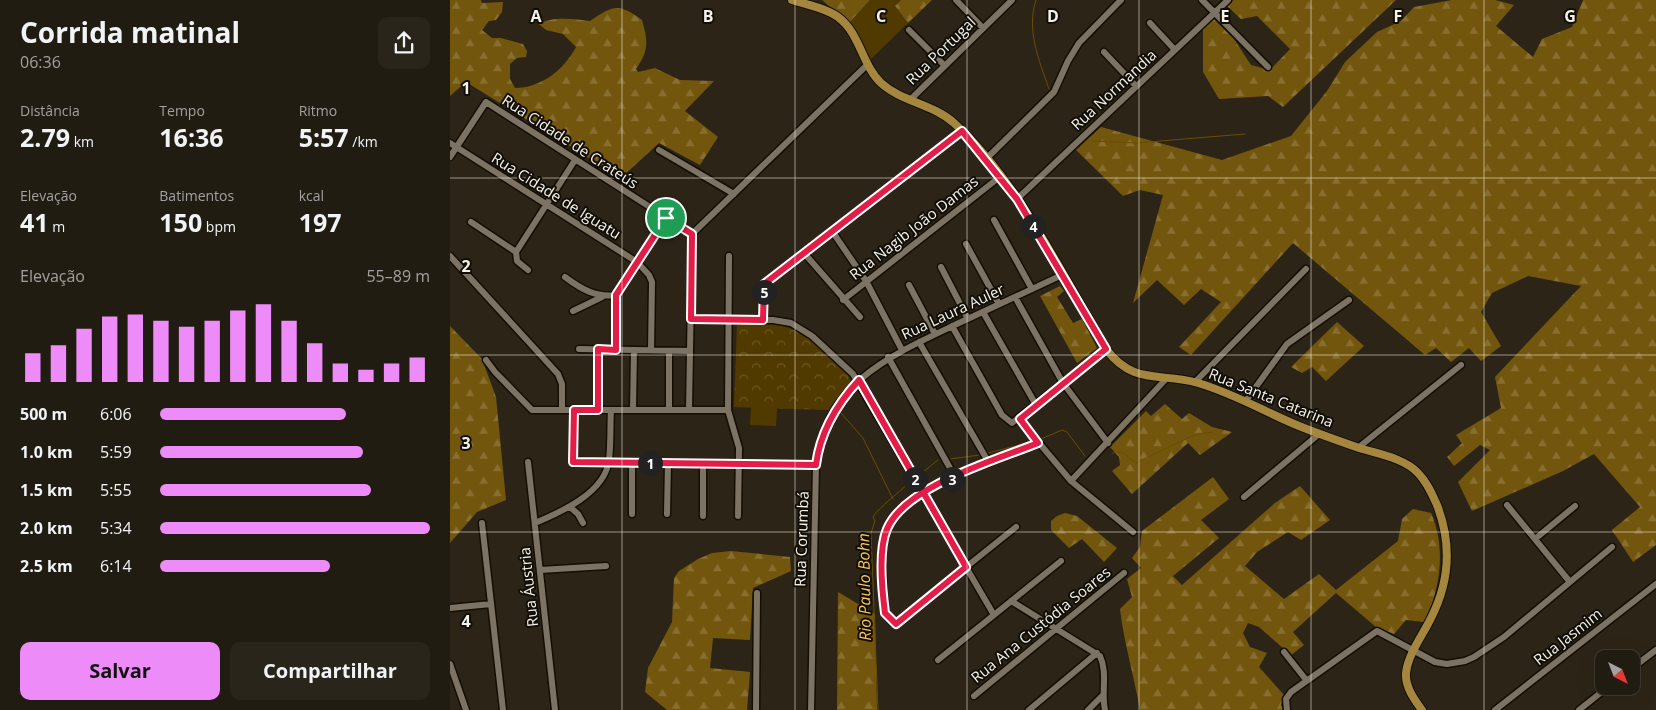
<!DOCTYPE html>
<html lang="pt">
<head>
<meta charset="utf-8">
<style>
	:root { --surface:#211c11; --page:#29251a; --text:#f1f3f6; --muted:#a2a19f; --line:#3e3a31; --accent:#ed8cf9 }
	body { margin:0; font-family:"Open Sans",sans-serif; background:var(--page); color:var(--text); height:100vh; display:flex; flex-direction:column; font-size:19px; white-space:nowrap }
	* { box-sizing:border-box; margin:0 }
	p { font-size:16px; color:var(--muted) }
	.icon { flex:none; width:28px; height:28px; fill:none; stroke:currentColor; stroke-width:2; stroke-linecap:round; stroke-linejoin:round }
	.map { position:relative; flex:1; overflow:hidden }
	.side { display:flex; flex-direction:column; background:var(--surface); width:450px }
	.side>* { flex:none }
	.needle { width:32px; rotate:138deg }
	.buttons { position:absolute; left:1145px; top:650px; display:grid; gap:10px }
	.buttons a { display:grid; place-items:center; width:45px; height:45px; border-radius:10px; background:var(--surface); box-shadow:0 5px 20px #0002,0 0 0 1px var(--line); font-size:25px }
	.pin { position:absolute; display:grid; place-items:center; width:42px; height:42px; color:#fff; margin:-21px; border:2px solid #fff; border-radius:50%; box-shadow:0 1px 5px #0007 }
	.km { position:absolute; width:25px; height:25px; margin:-12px; border-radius:50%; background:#222; color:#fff; font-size:14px; line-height:25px; text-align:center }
	.round { display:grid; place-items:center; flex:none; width:52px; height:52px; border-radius:10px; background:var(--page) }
	.headline { display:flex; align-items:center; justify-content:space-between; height:85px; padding:0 20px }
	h1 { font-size:28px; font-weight:700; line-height:38px }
	.metrics { display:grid; grid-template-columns:repeat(3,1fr); gap:8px; height:85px; padding:5px 20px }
	.metrics div { display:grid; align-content:center }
	.metrics b { font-size:25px; font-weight:700 }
	.metrics small { font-size:14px; font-weight:400 }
	.metrics p { font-size:14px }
	.chart { height:140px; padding:10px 20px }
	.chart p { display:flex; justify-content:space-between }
	.chart svg { width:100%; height:90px; margin-top:5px; stroke:var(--accent); stroke-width:6 }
	.primary-button { display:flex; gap:10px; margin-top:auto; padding:10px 20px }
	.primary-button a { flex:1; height:58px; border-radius:10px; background:var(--accent); color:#111; font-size:20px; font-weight:700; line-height:58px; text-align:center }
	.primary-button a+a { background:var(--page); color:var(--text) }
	ul { padding:0 20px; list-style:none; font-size:16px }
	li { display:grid; grid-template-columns:80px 60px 1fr; align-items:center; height:38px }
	li i { height:12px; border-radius:6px; background:var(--accent) }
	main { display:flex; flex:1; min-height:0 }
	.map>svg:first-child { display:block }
</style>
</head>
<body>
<main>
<section class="side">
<div class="headline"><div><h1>Corrida matinal</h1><p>06:36</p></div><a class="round"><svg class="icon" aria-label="share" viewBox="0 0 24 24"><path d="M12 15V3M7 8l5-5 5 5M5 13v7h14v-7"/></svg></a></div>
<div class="metrics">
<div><p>Distância</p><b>2.79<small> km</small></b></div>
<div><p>Tempo</p><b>16:36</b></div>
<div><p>Ritmo</p><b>5:57<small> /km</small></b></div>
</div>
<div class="metrics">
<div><p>Elevação</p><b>41<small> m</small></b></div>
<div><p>Batimentos</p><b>150<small> bpm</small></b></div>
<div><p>kcal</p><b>197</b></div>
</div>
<div class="chart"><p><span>Elevação</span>55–89 m</p>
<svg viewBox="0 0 160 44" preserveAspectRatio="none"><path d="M5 44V30M15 44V26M25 44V18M35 44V12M45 44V11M55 44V14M65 44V17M75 44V14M85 44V9M95 44V6M105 44V14M115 44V25M125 44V35M135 44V38M145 44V35M155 44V32"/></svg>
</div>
<ul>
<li><b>500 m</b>6:06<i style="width:69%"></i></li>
<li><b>1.0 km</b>5:59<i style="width:75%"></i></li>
<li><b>1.5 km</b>5:55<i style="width:78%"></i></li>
<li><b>2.0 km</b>5:34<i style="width:100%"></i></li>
<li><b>2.5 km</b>6:14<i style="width:63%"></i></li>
</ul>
<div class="primary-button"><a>Salvar</a><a>Compartilhar</a></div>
</section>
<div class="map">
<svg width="1206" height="710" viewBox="0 0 1206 710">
	<defs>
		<pattern id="forest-firs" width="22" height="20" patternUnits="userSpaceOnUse" patternTransform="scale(1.25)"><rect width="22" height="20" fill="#73560d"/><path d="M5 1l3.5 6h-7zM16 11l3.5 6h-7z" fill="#886f30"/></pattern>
		<pattern id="park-crowns" width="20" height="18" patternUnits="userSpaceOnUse" patternTransform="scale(1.25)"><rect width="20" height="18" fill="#513a00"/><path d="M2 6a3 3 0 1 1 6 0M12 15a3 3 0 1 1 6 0" fill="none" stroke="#6b5725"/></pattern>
	</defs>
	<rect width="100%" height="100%" fill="#2c2517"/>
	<path fill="#513a00" d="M420,0H451L445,6L458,23L420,60L399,23Z
		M301,407L327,408L326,426L300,425Z"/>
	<path fill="url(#forest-firs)" d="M0,0H31L32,3L53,2L52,12L46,20L39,21L32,30L42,38H51L73,44L77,51L76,57L67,58L60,64V79L65,88C91,88 114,70 126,47L113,34L96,30L89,24C102,16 125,19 140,21C164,5 168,3 192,20C198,42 199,50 186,69L188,72L205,68L230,80L264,81L235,111L268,137L250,165L209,143L171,178L16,82L0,96Z
		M372,0H420L399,23Z
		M451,0H482L458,23L445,6Z
		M783,0H946L833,107L818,96L769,99L753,72V28L764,19L784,39L801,65L820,70L840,49L807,16L791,19L777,6Z
		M1002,0H1045L1064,5L1046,26L1083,57L1092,39L1122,27L1133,0H1206V545L1183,562L1162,530L1190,507L1144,454L1113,471L1022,511L1008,482L1040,450L1030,445L1004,466L997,457L1012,443L1006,435L1051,408L1045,377L1131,286L1078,276L1042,293L1031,312L1051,346L1031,361L1019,348L1001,362L986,348L975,355L843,243L741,355L729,347L771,302L751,289L734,305L707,280L683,303L713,195L690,190L673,196L626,150L651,127L772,160L841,136L877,91L895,62L927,32L951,21L964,7Z
		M610,286L614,291L607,297L623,323L632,319L647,348L627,363L590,296Z
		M887,322L914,346L876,381L862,367L852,373L841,367Z
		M0,326L32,359L46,397L56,500L27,512L0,543Z
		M715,404L732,419L739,413L762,427L782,432L750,455L738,443L682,494L662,471L670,465L669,457L660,447L696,411L701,416Z
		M763,477L779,499L751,520L769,538L723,576L732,585L825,503L850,486L880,520L851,540L838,532L807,552L795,566L834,599L869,574L886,590L948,541L952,519L963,509L981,513C996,547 991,589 974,622L956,620L944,634L926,627L886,593L843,632L854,645L841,655L809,627L798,623L793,633L800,647L817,653L809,667L834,695L831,705L833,710H690C684,676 674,643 670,609L682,597L677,579L691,568L682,558L690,547L692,531Z
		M615,513L627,516L667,548L654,562L632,539L619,548L601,530V521L607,516Z
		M281,551L340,557L341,571L303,588L300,640L263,638L260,668L300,672L297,710H217L195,692L198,668L222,622L224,578L229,571L248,559L262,553Z
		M388,592L425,614L427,710H387Z"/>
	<path fill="url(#park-crowns)" d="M287,323L326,324L352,332L399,376L400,382L378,410L284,407Z"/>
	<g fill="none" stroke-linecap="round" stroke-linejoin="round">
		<path stroke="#6a4d00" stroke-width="1" d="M586,0C576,30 589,60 599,89
			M642,141L686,143L795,134
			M391,413L413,438L443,499
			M591,439L612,430L617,432L635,456
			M538,453L581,442
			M663,453L672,452L686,463L746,434L763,432
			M500,459L530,455
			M468,476L488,460
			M428,710L421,533L425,521L423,517C426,510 453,489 461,481"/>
		<g stroke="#140e03" stroke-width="9">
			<path id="minor" d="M506,0L533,28
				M752,0L818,67
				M700,23L725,50
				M459,30L495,66
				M654,52L686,86
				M460,100L562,0
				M0,143L187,262L199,275L202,282L201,350
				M209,150L284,194
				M0,157L36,102L242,234
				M536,159L604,92L618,61L629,43L671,0
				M567,199L778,0
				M544,220L582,289
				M21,222L66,252
				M382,231L416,281L452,350
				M516,244L549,304
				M354,253L410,317
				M0,256L108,374L112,384V409
				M279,256L278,410L289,448L288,516
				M491,267L518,319
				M78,270L67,261L66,252L125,160
				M115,277C131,289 146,298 167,295
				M459,285L485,334
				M565,297L613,383L658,443
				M393,300L551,176
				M123,311L152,297
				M533,312L586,405
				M241,319L323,320L341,323L362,336L403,374L544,615
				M313,320L314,284L512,131
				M502,326L552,415L562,423L656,349
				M469,342L539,463
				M129,349L240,351
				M166,350L167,295L216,217
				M438,357L505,477
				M36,360L45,372L82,410H278
				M745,382L856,269
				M795,402L837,344L899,300
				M124,409L123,461L366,465
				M148,410V349
				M183,410L184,350
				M219,410V351
				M239,410L242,234L417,65
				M569,419L621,481L683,532
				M909,447L1011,365
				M78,462L105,710
				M621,481L715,380
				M794,497L869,434
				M1057,505L1120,582
				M120,507L128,514L133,523
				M182,514V462
				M217,514L218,463
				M253,516V463
				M32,523L53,710
				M85,523C111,512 155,493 159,460C161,444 160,426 161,410
				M566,527L445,624C430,615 434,596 433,580C433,562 430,543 438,527C458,485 546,460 588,443
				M1085,539L1125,506
				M90,570L156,566
				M561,601L650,656C658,673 651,692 655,710
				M0,608L41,604
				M834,652L857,681
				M488,660L611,561
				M0,664L16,710
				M1181,669L1206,650
				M524,696L674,573
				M306,710L307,593
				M361,710L366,465C376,381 442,355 509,323C543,307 578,291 612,275
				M579,710L647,653
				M638,710L653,695
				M837,710L836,699L841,692L927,631L985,662L997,664L1015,661L1024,657L1054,637L1162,547
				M1045,710L1206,584
				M1129,710L1159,686"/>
		</g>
		<g stroke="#140e03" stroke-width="10">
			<path id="major" d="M342,0C357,5 376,8 388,17C410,33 412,65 431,83C452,102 483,104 504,123C568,181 612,275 656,349C684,386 710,372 748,383C783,393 815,412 849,426C869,434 889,441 909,448C928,454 954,458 968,473C977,482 982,494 987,505C1002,544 1000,581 981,618C973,635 958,654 956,673C955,687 964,699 972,710"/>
		</g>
		<use href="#minor" stroke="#7c7364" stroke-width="6"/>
		<use href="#major" stroke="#a4863f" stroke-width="8"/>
	</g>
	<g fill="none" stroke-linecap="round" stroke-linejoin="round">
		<g stroke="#fff" stroke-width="10">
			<path id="route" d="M216,218L166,295V350L148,349V410H124L123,462L366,465C370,432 387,404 409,380L516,567L446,624L435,613C432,590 428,550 437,529C455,486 546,460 588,443L570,419L656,349L567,199L512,131L314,284L313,320L241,319L242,234L216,218"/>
		</g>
		<use href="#route" stroke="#e11d48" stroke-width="6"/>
	</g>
	<path fill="none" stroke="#f7f2e9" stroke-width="1" stroke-opacity="0.55" d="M172,0V710M345,0V710M517,0V710M689,0V710M861,0V710M1034,0V710M0,178H1206M0,355H1206M0,532H1206"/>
	<g text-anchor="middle" stroke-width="4" stroke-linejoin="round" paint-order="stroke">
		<g font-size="15" fill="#f7f2e9" stroke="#110e08">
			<text transform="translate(491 51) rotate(-44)" y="5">Rua Portugal</text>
			<text transform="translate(664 90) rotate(-43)" y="5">Rua Normandia</text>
			<text transform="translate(120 142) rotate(33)" y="5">Rua Cidade de Crateús</text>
			<text transform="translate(106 196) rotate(32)" y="5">Rua Cidade de Iguatu</text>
			<text transform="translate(464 228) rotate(-38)" y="5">Rua Nagib João Damas</text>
			<text transform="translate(503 312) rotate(-25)" y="5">Rua Laura Auler</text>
			<text transform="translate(821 398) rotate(22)" y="5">Rua Santa Catarina</text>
			<text transform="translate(352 539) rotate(-88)" y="5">Rua Corumbá</text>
			<text transform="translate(79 587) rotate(-96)" y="5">Rua Áustria</text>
			<text transform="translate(591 625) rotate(-39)" y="5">Rua Ana Custódia Soares</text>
			<text transform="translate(1118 637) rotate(-38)" y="5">Rua Jasmim</text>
		</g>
		<g font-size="16" font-style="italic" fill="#fec854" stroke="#110e08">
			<text transform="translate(414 587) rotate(-91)" y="6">Rio Paulo Bohn</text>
		</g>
	</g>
	<g font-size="16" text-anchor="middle" font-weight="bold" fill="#f7f2e9" stroke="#110e08" stroke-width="4" stroke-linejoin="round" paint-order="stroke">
		<text x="86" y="22">A</text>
		<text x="258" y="22">B</text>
		<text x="431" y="22">C</text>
		<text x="603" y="22">D</text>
		<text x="775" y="22">E</text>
		<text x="948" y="22">F</text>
		<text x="1120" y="22">G</text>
		<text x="16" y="94">1</text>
		<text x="16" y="272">2</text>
		<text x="16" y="449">3</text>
		<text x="16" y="627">4</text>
	</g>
</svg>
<div class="buttons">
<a><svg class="needle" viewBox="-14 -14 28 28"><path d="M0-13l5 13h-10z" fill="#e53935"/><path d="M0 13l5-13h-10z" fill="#a2a19f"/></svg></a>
</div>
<div class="pin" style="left:216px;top:218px;background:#1e9e55"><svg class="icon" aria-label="arrive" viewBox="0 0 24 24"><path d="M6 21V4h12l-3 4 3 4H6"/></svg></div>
<b class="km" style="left:200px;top:463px">1</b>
<b class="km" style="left:465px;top:479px">2</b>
<b class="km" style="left:502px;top:479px">3</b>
<b class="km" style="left:583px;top:226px">4</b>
<b class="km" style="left:314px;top:292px">5</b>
</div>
</main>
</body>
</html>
